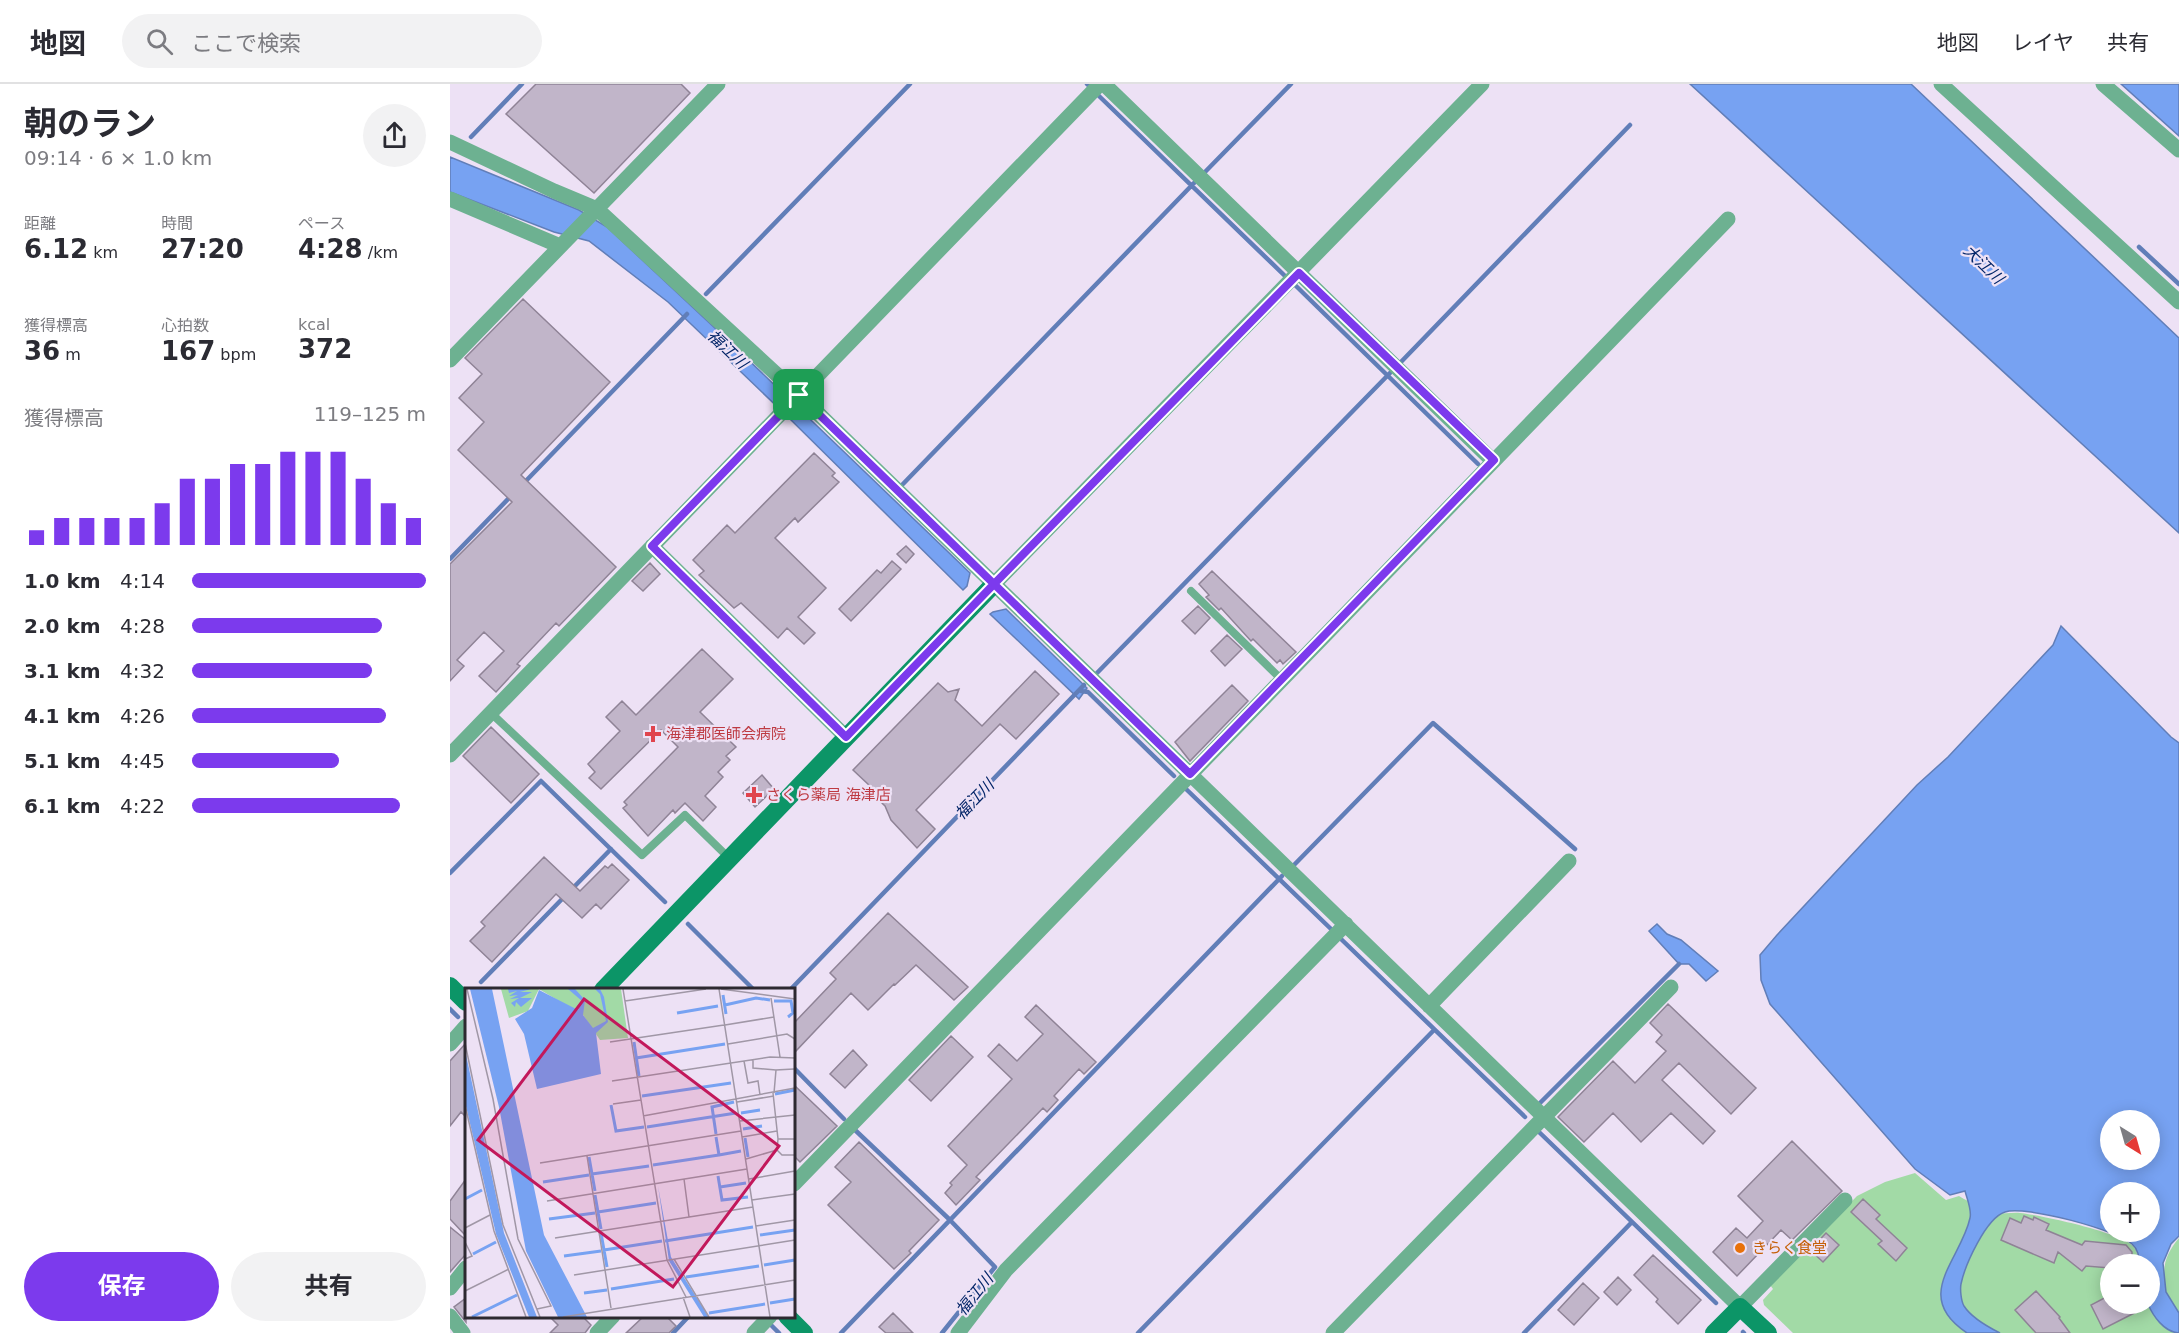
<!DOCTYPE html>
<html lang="ja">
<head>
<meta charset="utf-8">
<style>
	:root { --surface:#fff; --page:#f2f2f3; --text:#2b2b33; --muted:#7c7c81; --line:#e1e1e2; --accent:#7c3aed }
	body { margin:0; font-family:"DejaVu Sans","Noto Sans JP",sans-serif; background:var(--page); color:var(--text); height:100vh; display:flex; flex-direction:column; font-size:22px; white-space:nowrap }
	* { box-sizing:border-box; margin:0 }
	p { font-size:20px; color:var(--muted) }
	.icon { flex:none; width:33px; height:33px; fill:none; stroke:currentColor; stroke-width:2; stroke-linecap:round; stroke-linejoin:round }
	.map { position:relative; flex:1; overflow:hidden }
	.sheet { display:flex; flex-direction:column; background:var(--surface); width:450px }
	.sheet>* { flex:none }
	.needle { width:39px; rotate:143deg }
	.controls { position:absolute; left:1650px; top:1026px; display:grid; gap:12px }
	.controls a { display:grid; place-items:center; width:60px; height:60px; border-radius:50%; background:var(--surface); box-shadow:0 3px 15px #0003; font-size:30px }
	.pin { position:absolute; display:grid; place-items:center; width:51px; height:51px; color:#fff; margin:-26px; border-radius:12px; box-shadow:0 3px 9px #0006 }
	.round { display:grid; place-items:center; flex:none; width:63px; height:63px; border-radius:32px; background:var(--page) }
	.head { display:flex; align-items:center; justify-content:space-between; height:102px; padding:0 24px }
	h1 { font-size:33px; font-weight:700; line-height:45px }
	.stats { display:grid; grid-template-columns:repeat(3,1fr); gap:9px; height:102px; padding:6px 24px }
	.stats div { display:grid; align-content:center }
	.stats b { font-size:26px; font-weight:700 }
	.stats small { font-size:16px; font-weight:400 }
	.stats p { font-size:16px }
	.chart { height:168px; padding:12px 24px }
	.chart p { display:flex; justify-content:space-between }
	.chart svg { width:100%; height:108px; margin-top:6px; stroke:var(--accent); stroke-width:6 }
	.action { display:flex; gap:12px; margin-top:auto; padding:12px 24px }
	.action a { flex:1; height:69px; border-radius:36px; background:var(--accent); color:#fff; font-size:24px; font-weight:700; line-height:69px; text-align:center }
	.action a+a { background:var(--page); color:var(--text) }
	ul { padding:0 24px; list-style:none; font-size:20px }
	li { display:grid; grid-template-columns:96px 72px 1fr; align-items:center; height:45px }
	li i { height:15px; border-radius:8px; background:var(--accent) }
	header { display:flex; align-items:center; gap:36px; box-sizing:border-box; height:84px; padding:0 30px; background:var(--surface); border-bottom:2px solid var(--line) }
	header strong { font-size:28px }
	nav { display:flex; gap:33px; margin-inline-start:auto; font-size:21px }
	.search { width:420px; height:54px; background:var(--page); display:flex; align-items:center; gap:15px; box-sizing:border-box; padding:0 21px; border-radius:33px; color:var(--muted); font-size:22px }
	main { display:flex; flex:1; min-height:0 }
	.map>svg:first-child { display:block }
</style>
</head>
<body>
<header>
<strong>地図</strong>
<div class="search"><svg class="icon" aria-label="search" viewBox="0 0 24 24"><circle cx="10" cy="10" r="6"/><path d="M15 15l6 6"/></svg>ここで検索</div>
<nav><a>地図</a><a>レイヤ</a><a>共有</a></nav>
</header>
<main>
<section class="sheet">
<div class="head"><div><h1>朝のラン</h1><p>09:14 · 6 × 1.0 km</p></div><a class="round"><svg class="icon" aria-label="share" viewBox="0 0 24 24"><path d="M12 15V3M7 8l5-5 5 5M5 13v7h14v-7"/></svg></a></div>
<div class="stats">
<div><p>距離</p><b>6.12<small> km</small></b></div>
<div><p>時間</p><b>27:20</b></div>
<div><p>ペース</p><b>4:28<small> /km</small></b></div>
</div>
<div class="stats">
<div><p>獲得標高</p><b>36<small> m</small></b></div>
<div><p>心拍数</p><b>167<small> bpm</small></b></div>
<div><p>kcal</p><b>372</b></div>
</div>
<div class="chart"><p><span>獲得標高</span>119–125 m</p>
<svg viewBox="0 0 160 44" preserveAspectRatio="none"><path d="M5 44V38M15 44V33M25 44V33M35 44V33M45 44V33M55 44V27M65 44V17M75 44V17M85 44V11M95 44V11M105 44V6M115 44V6M125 44V6M135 44V17M145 44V27M155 44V33"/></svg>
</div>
<ul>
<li><b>1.0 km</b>4:14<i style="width:100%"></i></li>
<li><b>2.0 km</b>4:28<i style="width:81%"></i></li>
<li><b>3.1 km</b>4:32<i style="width:77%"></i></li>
<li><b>4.1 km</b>4:26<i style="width:83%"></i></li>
<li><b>5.1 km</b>4:45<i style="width:63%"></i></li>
<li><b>6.1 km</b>4:22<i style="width:89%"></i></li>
</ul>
<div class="action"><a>保存</a><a>共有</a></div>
</section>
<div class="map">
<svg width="1729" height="1249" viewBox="0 0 1729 1249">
	<rect width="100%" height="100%" fill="#ede1f5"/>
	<path fill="#a2daa6" d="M1465,1089L1496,1116L1509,1112C1522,1120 1537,1126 1552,1129C1558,1130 1564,1128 1570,1129C1590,1131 1674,1149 1684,1163C1688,1168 1688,1175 1689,1180H1660V1220H1700V1192L1714,1191C1714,1176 1719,1166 1729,1154V1249H1343L1314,1221L1313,1216L1323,1205L1320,1201L1407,1112L1435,1098Z"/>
	<path fill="#77a2f2" stroke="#617eb8" stroke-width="1.5" fill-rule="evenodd" d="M1240,0H1461L1729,254V449Z
		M1671,0H1729V52Z
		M0,73L129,126L157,143L284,262L520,489L517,502L513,506L340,335L218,218L139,157L104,148L0,108Z
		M556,525L637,604L629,615L540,530L543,528Z
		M1611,542L1721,653L1729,659V1152L1721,1160L1713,1179L1716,1208L1729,1229V1249C1714,1248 1703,1232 1698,1220L1700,1180H1690C1689,1173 1688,1165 1682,1160C1667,1146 1575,1121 1555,1128C1536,1134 1515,1181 1511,1200C1510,1205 1511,1217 1514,1222C1521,1233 1538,1243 1550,1249H1517C1461,1212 1511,1176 1520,1134C1522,1126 1517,1115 1515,1107L1500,1111L1465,1085L1320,920L1311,896L1310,871L1327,851L1467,701L1498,673L1603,561ZM1660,1036H1700V1076H1660ZM1660,1108H1700V1148H1660Z
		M1207,840L1217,850L1231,856L1268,887L1256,897L1239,880H1229L1199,847Z"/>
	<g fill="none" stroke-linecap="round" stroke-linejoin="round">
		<path stroke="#617eb8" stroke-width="4.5" d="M637,0L638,1
			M649,12L835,192
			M21,53L72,0
			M755,88L841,0
			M1689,163L1729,200
			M845,201L1028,380
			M256,210L460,0
			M950,279L1180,41
			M453,400L745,98
			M72,401L237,230
			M0,475L62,411
			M647,589L940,289
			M631,607L638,608L724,692
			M736,705L881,845
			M844,781L983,639L1125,765
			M0,789L91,697L215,818
			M121,806L161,765
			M238,840L304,906
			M891,855L1075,1033
			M31,898L115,812
			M340,906L634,601
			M0,925L8,933
			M344,984L394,1035
			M1090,1019L1229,880
			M405,1046L499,1135L545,1183L492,1249
			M1089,1048L1266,1219
			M322,1242L329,1249
			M1293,1248L1294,1249
			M223,1249L239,1232
			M391,1249L832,792
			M688,1249L984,946
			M1074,1249L1182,1138"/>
	</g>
	<path fill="#c1b5c9" stroke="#8f8396" stroke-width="1.5" d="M86,0H231L240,9L144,109L56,30Z
		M73,215L160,298L71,391L166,483L109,542L106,539L67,580L70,582L46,608L29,592L54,567L34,548L7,576L14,582L0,597V480L62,418L8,366L34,338L9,314L32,290L15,274Z
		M364,369L385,389L382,392L389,398L348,438L345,434L325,454L376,504L348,533L365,549L354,560L337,544L328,554L291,519L284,524L249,491L254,487L243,476L277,441L285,449Z
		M456,462L464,470L456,479L447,470Z
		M442,477L451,485L401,537L389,525L427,486L431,489Z
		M200,479L210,490L193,507L182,497Z
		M762,487L846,568L833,580L830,576L827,579L803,555L801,557L771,524L769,526L756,513L759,511L749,500Z
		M748,522L760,534L745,550L732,537Z
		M777,551L792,565L775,582L761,567Z
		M252,565L283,595L250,628L286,663L276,672L280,676L268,688L273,693L255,712L266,723L253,737L235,719L225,729L223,726L198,752L173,724L177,721L174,718L228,663L211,646L151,705L139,694L145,688L138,680L170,647L156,633L172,617L186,631Z
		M585,587L609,610L566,655L550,640L466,726L485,745L467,764L441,736L435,722L417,705L420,702L403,686L488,599L498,608L509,605L505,616L532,642Z
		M782,601L798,617L740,677L725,658Z
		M41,643L89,690L61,719L13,672Z
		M312,691L324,705L305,723L293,709Z
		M94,773L130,807L155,782L158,784L162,780L179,796L151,825L146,820L132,834L106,810L42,878L20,857L35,842L31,838Z
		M438,829L518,903L504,916L466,881L445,901L444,900L418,926L401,909L344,969V939L386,895L380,889Z
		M1218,920L1306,1004L1281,1030L1229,979L1212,996L1265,1047L1253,1060L1221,1029L1191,1058L1163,1029L1134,1058L1108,1033L1163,977L1185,999L1216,967L1206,958L1212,951L1200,939Z
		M586,921L646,978L634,990L629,985L604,1012L608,1016L597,1028L593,1024L526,1093L530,1096L506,1121L495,1109L502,1101L500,1099L517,1081L498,1062L562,995L538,972L549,960L567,977L593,950L575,933Z
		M501,952L523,973L481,1017L459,996Z
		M16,959V1033L11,1028L0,1042V977Z
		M403,966L417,981L395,1004L380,990Z
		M344,1001L387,1042L350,1078L344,1072Z
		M1342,1057L1392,1107L1342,1156L1331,1146L1287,1192L1263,1168L1286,1144L1297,1154L1313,1137L1288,1112Z
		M409,1058L489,1136L459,1167L461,1169L444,1185L378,1121L401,1098L385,1083Z
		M16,1095V1152L0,1135V1117Z
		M1413,1115L1430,1131L1426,1135L1457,1164L1446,1177L1428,1160L1432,1157L1401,1128Z
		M1574,1132L1583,1136L1584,1133L1599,1140L1596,1146L1632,1161L1635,1157L1676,1161L1682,1168V1177L1678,1180H1660V1184L1636,1182L1632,1187L1608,1168L1604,1179L1551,1156L1560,1134L1571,1139Z
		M0,1143L16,1156V1170L0,1188Z
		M1376,1149L1389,1161L1373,1178L1360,1166Z
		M1203,1171L1251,1216L1228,1240L1206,1218L1208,1215L1184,1191Z
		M1168,1193L1181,1206L1167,1221L1154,1208Z
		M1133,1199L1149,1214L1124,1241L1108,1226Z
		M1586,1207L1610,1233L1609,1234L1620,1249H1586L1565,1226Z
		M1660,1211V1220H1702L1653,1245L1641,1221Z
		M16,1214V1238L4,1223Z
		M443,1229L463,1249H436L429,1243Z
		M100,1233H133L141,1241L135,1249H100L108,1241Z
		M193,1233H217L226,1242L219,1249H176Z"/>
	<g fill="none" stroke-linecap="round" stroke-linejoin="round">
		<path stroke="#6db191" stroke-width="8" d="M741,507L832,596
			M41,629L192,771L235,731L280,775"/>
		<path stroke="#6db191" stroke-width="15" d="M654,0L1043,377
			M1491,0L1729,218
			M1653,0L1729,66
			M0,58L104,107L147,125L349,311L1290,1223L1395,1116
			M0,115L110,162
			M0,276L268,0
			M202,462L396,653
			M544,500L1032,0
			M0,671L650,0
			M979,922L1119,777
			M0,960L16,942
			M344,1100L1278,135
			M0,1204L16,1184
			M0,1232L13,1249
			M147,1249L163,1232
			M304,1249L320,1232
			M508,1249L556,1186L896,840
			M883,1249L1221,903"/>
		<path stroke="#0c9567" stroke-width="18" d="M0,902L16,918
			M153,906L544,500
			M337,1232L354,1249
			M1264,1249L1290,1223L1318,1249"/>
	</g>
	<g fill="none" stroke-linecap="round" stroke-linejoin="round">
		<g stroke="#fff" stroke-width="12">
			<path id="route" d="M349,311L202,462L396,653L544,500L740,690L1044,376L849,189L544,500L349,311"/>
		</g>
		<use href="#route" stroke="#7c3aed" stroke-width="8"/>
	</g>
	<g fill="#e0444e" stroke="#ede1f5" stroke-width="2">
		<path d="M200 641h6v6h6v6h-6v6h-6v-6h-6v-6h6z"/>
		<path d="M301 702h6v6h6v6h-6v6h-6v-6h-6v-6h6z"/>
	</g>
	<circle fill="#e8710a" stroke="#ede1f5" stroke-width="2" cx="1290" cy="1164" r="6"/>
	<g text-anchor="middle" stroke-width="4.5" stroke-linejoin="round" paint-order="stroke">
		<g font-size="15" fill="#be3a42" stroke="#ede1f5" text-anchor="start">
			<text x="216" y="655">海津郡医師会病院</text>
			<text x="316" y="716">さくら薬局 海津店</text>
		</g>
		<g font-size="15" fill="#c56008" stroke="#ede1f5" text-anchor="start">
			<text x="1302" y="1169">きらく食堂</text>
		</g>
		<g font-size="16" font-style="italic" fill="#032568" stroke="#ede1f5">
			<text transform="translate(1534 180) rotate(44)" y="6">大江川</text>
			<text transform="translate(278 265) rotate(44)" y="6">福江川</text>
			<text transform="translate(524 715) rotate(-46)" y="6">福江川</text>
			<text transform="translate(524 1210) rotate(-51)" y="6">福江川</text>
		</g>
	</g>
	<g transform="translate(15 904)">
		<rect width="330" height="330" fill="#ede1f5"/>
		<path d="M36,1H156L163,50L135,52L118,27V21L109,22L74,1L63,23L44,30Z" fill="#a2daa6"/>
		<path d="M5,1H27L79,247L122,329H93L61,263L34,119ZM43,1H66L55,4H67L55,10H67L56,19L51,14L50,19L46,15L54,10L45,11L53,7L44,8L52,3L44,5ZM110,1L120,12L118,27L128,40L141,33L135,6L130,1H135L139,9L143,34L131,45L136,86L72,101L59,46L50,31L67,20L74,2L113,22L117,13L103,1ZM0,62L39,245L72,329H64L31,246L0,114ZM193,198L206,269L244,329H239L204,273Z" fill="#77a2f2"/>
		<path fill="none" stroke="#77a2f2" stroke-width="3" d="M258,7L261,26M309,13H326L328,25L323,29M260,17L291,10L305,12M212,25L253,18M169,54L174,88M171,70L260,56M310,106L330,102M177,108L266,95M146,117L151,143L179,139M276,125L295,122M182,139L271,125M278,141L297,138M251,146L247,119L269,114M280,150L283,169M254,167L276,163M124,169L130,203M188,177L254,167L251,149M127,186L184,178M253,188L257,212L283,209M78,194L124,187M255,199L281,195M130,207L136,241M0,211L17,202M133,224L191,215M84,231L130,225M136,245L142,279M295,247L330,242M200,253L288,239M139,262L197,253M8,266L31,254M99,268L136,263M299,277L330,272M221,289L294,278M146,301L209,291M119,305L142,302M305,315L330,311M244,325L300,316M7,329L52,307"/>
		<path fill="none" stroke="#a097a6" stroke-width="1.5" d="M2,1L28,111L53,251L86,318L72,321M158,1L202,272L221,309M254,1L305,329M256,1L330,11M306,10L315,69M160,13L241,1M260,37L309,29M145,54L259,37M0,55L38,237L75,329M263,56L322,46L330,51M288,72V80L311,82M279,73L283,95L293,93L295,107M147,93L305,69L330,70M308,105L313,151M309,105L311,82L329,81M272,114L309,108M148,116L176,112M0,117L29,243L61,329M178,128L330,100M275,133L330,127M277,149L312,143M312,162L317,167H330M122,168L146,320M281,171L312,162L313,151H330M75,175L276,143M219,191L224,229M284,191L330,183M287,212L330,206M82,213L282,181M291,238L330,232M0,240L25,227M90,250L288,219M0,254L7,268L0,271M209,271L244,329M109,287L330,252M0,303L44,281M218,309L225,329M98,329L330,292"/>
		<path fill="#c2185b" fill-opacity="0.15" stroke="#c2185b" stroke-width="3" d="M119,11L314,158L208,299L13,152Z"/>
		<rect width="330" height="330" fill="none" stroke="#2d2930" stroke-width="3"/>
	</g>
</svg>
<div class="controls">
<a><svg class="needle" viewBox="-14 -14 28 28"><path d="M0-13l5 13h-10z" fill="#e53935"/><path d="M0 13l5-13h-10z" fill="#7c7c81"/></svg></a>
<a>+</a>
<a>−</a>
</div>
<div class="pin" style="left:349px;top:311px;background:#1e9e55"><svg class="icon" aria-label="arrive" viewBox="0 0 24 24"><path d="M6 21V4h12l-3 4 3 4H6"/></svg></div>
</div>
</main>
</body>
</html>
